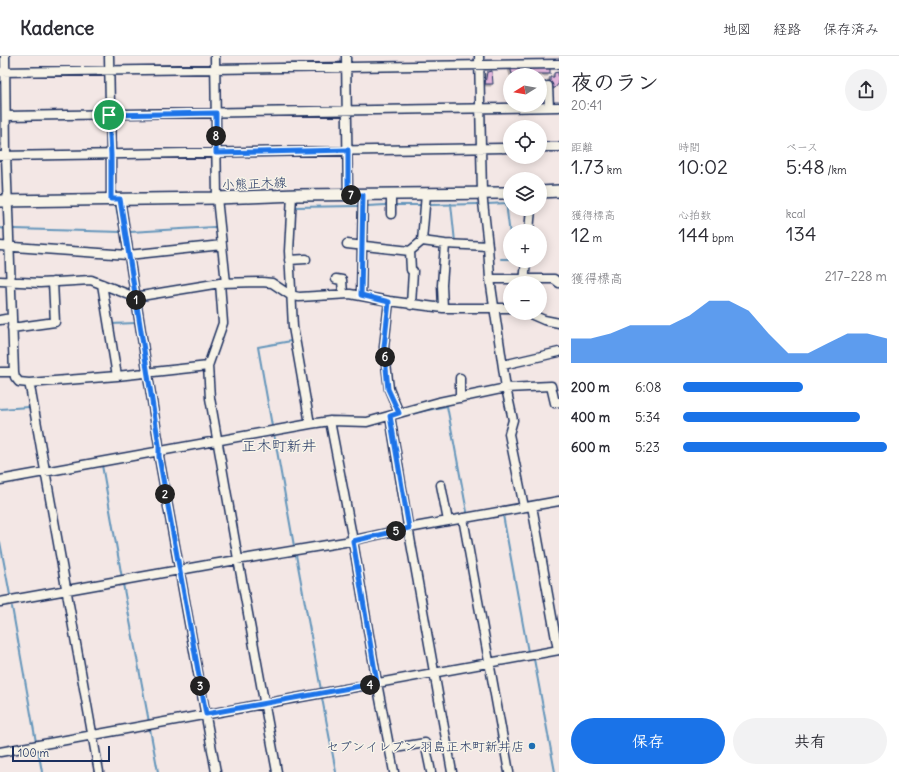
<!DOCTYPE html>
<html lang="ja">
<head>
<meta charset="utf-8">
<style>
	:root { --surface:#fff; --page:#f2f2f3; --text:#2b2b33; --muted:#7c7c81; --line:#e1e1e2; --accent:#1a73e8 }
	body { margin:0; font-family:Delius,"Klee One",sans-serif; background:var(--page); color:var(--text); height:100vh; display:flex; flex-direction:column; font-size:15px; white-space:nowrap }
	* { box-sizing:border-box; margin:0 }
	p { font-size:13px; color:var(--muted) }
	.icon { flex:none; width:22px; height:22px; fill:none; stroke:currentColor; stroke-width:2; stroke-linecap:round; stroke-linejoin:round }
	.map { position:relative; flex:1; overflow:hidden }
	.sheet { display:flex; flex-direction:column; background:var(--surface); width:340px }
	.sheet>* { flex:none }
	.needle { width:26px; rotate:259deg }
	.fabs { position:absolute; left:503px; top:12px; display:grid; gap:8px }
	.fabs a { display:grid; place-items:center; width:44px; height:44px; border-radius:50%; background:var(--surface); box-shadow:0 2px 10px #0003; font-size:20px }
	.scale { position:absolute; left:12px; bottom:10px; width:98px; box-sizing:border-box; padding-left:4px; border:2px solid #1b2f5e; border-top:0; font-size:11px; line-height:14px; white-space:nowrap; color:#1b2f5e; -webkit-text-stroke:3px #f7f3e8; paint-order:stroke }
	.pin { position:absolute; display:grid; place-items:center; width:34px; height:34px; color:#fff; margin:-17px; border:2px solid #fff; border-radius:50%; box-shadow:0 1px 4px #0007 }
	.km { position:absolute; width:20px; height:20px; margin:-10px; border-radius:50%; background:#222; color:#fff; font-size:11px; line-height:20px; text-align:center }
	.round { display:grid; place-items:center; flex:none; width:42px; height:42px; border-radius:21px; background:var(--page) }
	.overview { display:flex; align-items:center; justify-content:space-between; height:68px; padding:0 12px }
	h1 { font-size:22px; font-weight:600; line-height:30px }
	.figures { display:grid; grid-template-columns:repeat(3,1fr); gap:6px; height:68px; padding:4px 12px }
	.figures div { display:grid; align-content:center }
	.figures b { font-size:20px; font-weight:600 }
	.figures small { font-size:11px; font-weight:400 }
	.figures p { font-size:11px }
	.chart { height:112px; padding:8px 12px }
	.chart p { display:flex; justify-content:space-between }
	.chart svg { width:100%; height:72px; margin-top:4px; fill:var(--accent); opacity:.7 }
	.cta { display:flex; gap:8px; margin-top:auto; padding:8px 12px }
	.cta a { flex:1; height:46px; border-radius:24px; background:var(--accent); color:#fff; font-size:16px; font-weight:600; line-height:46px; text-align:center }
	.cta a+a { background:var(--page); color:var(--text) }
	ul { padding:0 12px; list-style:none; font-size:13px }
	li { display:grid; grid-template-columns:64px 48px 1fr; align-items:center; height:30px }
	li i { height:10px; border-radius:5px; background:var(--accent) }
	header { display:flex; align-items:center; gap:24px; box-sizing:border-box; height:56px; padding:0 20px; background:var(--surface); border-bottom:1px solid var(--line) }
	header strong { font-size:19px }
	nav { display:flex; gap:22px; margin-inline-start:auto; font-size:14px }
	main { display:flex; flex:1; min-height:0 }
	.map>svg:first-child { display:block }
</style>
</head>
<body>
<header>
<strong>Kadence</strong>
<nav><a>地図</a><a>経路</a><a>保存済み</a></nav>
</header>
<main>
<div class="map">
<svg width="559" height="716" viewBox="0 0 559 716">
	<defs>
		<filter id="shadow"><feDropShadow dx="-2" dy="2" stdDeviation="0" flood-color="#0004"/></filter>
	</defs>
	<rect width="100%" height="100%" fill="#f3e7e5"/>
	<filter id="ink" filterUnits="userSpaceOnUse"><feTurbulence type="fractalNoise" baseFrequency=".025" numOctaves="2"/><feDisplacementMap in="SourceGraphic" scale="8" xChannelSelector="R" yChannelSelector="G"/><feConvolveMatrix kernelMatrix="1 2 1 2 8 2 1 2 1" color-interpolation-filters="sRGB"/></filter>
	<g filter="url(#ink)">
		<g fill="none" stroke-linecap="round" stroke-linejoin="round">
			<path stroke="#6596bb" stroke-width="2" d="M12,104L99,102
				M506,147L510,179
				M451,148L455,186
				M487,148L510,147
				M396,149H423
				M429,149L479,148
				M116,150L120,170
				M367,150L386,149
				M295,151L358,150
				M0,172L6,173
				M14,173L122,176
				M130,176L215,171
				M293,195L294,182
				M501,203H510
				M111,268L136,267
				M0,353L29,351
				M409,358L447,350L467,456
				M272,370L258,291L291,285V281
				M274,378L294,490
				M102,409L122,522
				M502,459H503L528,596
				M0,486L10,539
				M296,499L321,634
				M123,528L149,666
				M12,551L36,686
				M534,603L555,716
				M322,642L336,716
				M150,673L158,716
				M38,693L42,716"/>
		</g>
		<path fill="#e2b5da" stroke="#1b2f5e" filter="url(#shadow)" d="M550,10V18H530L529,11Z
			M510,11H523L522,18H512Z
			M492,15L493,28H485L487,16Z
			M558,16L559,27L555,32H550V21H554V17Z
			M540,36H543L545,48L540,49Z"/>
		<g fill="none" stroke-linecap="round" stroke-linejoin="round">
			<g stroke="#1b2f5e" stroke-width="11">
				<path id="street" d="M5,0L6,100L14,316L15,321L19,326L29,327L31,336L99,716
					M109,0L111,99V143
					M215,0L217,142L226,227
					M346,0L348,139
					M479,0L482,137L488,190L490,223L506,332L513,364L509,378L524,451
					M0,16L559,8
					M548,30L549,51
					M6,60L559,51
					M540,91H559
					M0,100L510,92
					M292,139L289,195L293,271L310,368
					M120,143L159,389V401L216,716
					M391,158V138
					M529,175L531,153
					M422,185L426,138
					M347,188L410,195L422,185L445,188L488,190
					M0,190L128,199L222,189
					M410,195L411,214L413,215L411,249
					M289,204L306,203
					M336,223L342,224L343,238
					M490,223H554L559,227
					M0,225L40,227L91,224L135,241L220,227L262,226L272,227L290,239L299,241L350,238L389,245L443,252H510
					M220,227L223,267L208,310L210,342L238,503L277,716
					M524,227L526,205
					M102,228L117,320
					M361,239L363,139
					M389,245L384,291L389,333L399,357
					M443,252L442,229L445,188
					M528,257L544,264L559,267
					M0,264L11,262
					M12,272L55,266L53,226
					M503,309L559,296
					M0,316H14
					M460,322V342
					M29,327L117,320L208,310
					M390,360L410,482L452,716
					M330,365L353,485L377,627L394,716
					M0,424L310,368L330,365L367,366L439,346L506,332L551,330L555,347L559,346
					M441,429L448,465
					M532,450L558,594
					M463,462L509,716
					M0,546L213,508L345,486L409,472L559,445
					M389,693L425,687L431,716
					M0,696L559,594"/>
			</g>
			<g stroke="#1b2f5e" stroke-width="14">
				<path id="secondary" d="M540,136L559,135
					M0,145L217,142L297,139L510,137"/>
			</g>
			<use href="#street" stroke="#f7f3e8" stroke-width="8"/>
			<use href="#secondary" stroke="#f7f3e8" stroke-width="11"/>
		</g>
	</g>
	<g fill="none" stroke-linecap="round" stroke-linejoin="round" filter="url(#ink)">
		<g stroke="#fff" stroke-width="8">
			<path id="route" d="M216,57V97L348,94V139H363L361,239L389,246L384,291L388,333L399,357L390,360L409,472L353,485L377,627L206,658L159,401V389L120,143H111V99L109,59Z"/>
		</g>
		<use href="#route" stroke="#1a73e8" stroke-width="5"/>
	</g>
	<circle fill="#1f6fb2" stroke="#f7f3e8" stroke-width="1.5" cx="532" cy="690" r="4"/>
	<g text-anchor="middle" stroke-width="3" stroke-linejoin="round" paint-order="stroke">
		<g font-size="13" fill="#1b2f5e" stroke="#f7f3e8">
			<text transform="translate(254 127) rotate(-2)" y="5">小熊正木線</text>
		</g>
		<g font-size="13" fill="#1b2f5e" stroke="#f7f3e8" text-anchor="end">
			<text x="524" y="695">セブンイレブン 羽島正木町新井店</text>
		</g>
		<g font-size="15" fill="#1b2f5e" stroke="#f7f3e8">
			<text x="279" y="395">正木町新井</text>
		</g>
	</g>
</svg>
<div class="fabs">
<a><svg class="needle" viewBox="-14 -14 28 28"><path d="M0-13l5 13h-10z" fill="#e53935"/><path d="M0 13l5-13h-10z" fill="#7c7c81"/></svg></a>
<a><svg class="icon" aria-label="locate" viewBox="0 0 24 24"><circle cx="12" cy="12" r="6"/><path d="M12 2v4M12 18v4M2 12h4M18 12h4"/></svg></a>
<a><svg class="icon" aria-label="layers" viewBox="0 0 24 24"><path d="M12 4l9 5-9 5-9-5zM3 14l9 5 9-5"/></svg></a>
<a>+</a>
<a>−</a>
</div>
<div class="scale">100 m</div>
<div class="pin" style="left:109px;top:59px;background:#1e9e55"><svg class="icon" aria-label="arrive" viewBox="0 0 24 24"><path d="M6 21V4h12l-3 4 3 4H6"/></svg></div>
<b class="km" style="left:136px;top:244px">1</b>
<b class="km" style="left:165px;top:438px">2</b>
<b class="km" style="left:200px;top:630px">3</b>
<b class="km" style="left:370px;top:629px">4</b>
<b class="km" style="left:396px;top:475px">5</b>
<b class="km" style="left:385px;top:301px">6</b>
<b class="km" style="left:351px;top:139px">7</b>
<b class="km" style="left:216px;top:80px">8</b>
</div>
<section class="sheet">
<div class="overview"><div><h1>夜のラン</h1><p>20:41</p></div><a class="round"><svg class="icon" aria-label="share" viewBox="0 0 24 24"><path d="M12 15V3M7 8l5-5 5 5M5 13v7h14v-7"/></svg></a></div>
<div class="figures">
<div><p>距離</p><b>1.73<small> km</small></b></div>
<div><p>時間</p><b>10:02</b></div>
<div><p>ペース</p><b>5:48<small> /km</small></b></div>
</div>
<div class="figures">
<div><p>獲得標高</p><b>12<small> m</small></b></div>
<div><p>心拍数</p><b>144<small> bpm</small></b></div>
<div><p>kcal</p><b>134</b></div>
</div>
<div class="chart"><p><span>獲得標高</span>217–228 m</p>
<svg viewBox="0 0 160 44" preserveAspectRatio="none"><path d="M0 44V29L10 29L20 26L30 21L40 21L50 21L60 15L70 6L80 6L90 12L100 26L110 38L120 38L130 32L140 26L150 26L160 29V44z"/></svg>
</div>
<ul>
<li><b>200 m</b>6:08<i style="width:59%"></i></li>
<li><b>400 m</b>5:34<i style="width:87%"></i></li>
<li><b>600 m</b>5:23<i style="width:100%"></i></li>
</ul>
<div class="cta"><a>保存</a><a>共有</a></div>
</section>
</main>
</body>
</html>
